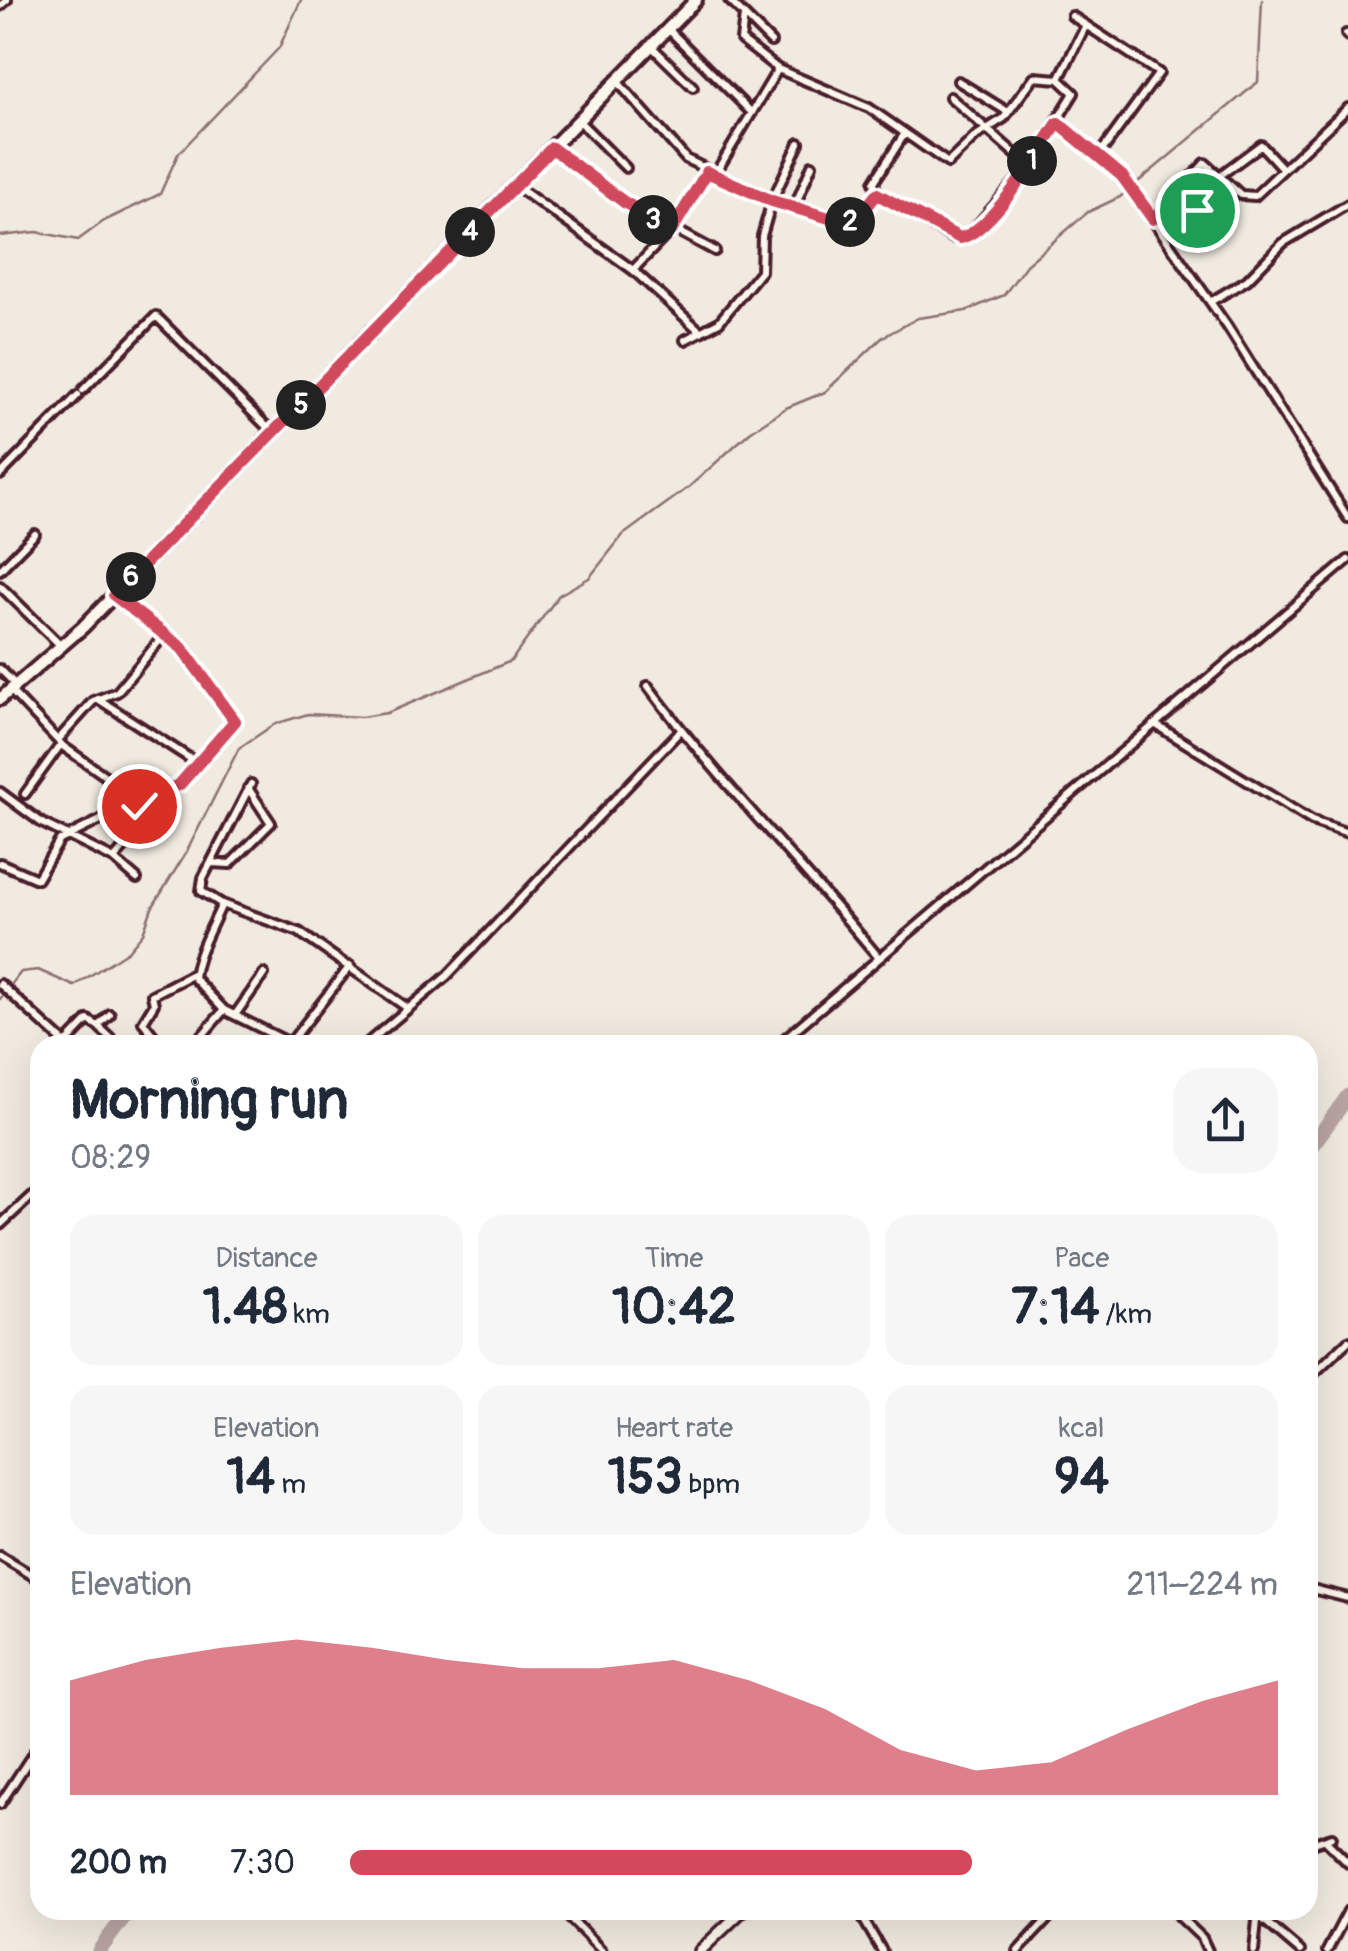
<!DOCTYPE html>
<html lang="en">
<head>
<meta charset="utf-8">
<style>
	:root { --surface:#fff; --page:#f6f6f7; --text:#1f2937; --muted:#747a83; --accent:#d1495b }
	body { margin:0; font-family:Pangolin,sans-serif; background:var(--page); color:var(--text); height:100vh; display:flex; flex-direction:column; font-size:38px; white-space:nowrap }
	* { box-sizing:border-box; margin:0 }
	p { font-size:32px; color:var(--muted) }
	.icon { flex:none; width:55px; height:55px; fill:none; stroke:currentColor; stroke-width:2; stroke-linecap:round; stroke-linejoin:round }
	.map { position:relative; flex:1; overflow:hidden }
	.side { position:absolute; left:30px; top:1035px; width:1288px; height:885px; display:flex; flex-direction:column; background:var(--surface); border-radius:30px; box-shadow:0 10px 40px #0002 }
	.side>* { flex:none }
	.pin { position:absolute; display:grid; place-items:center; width:85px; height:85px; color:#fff; margin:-42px; border:5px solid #fff; border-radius:50%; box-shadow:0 2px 10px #0007 }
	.km { position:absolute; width:50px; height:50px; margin:-25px; border-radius:50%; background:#222; color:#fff; font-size:28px; line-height:50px; text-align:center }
	.round { display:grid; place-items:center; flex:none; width:105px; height:105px; border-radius:30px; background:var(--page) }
	.summary { display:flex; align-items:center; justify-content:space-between; height:170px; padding:0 40px }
	h1 { font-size:55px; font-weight:700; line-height:75px }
	.figures { display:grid; grid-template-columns:repeat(3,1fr); gap:15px; height:170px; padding:10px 40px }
	.figures div { display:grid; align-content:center; border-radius:25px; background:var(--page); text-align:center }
	.figures b { font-size:50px; font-weight:700 }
	.figures small { font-size:28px; font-weight:400 }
	.figures p { font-size:28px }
	.chart { height:280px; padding:20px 40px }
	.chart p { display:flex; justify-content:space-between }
	.chart svg { width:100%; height:180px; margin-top:10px; fill:var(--accent); opacity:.7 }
	ul { padding:0 40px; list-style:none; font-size:32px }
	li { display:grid; grid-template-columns:160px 120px 1fr; align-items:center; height:75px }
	li i { height:25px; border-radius:12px; background:var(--accent) }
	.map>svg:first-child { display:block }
</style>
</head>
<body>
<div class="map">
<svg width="1348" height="1951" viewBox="0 0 1348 1951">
	<rect width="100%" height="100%" fill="#f0eae0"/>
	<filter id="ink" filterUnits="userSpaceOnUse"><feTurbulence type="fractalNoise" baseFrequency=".01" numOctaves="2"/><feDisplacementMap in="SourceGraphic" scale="20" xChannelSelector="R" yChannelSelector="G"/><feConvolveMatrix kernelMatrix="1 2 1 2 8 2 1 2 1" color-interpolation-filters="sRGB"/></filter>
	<g filter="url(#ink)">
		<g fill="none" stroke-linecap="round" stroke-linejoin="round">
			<path stroke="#8c6f72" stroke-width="2.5" d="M0,236L37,232L78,240L104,221L160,194L178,154L279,48L301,0
				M0,999L21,972L38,970L74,986L128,951L143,933L152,908L187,851L239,748L275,724L308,714L361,717L387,713L511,661L559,595L589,578L623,535L689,487L750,432L786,408L825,392L883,337L918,318L966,311L1004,295L1026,265L1088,212L1120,197L1258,82L1262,0"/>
			<path stroke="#b8a4a2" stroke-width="15" d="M1308,1151L1348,1096
				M99,1951L129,1910"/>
			<g stroke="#4a1f2b" stroke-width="14">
				<path id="minor" d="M729,0L771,42
					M0,6L7,0
					M744,16L741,40L778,69L869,108L945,161L948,163L976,136L1004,118L1034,77L1059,79L1074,93L1029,166L966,238H953L877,194L874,182L905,133
					M1072,16L1159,73L1099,155
					M668,29L752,113
					M1346,34L1348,36
					M651,46L693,87
					M1059,79L1086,25
					M617,81L686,159L772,201L846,223L856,220L877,194
					M958,81L1008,112
					M950,97L1029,166
					M579,121L626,168
					M1058,123L1122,176L1227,326L1348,518
					M552,147L624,202L715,251
					M1222,174L1261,145L1283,169
					M714,176L778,69
					M516,186L633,270L672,229L707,172
					M1177,196L1197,210L1196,190
					M794,208L812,165
					M1153,219L1205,163L1241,195L1255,196L1348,108
					M633,270L701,332
					M1210,302L1247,280L1283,243L1348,204
					M685,340L719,322L761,271L762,236L772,201L799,143
					M83,390L156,316L273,433
					M0,475L78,395
					M0,570L35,534
					M0,586L61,646
					M0,669L17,686
					M648,686C718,781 804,866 879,958
					M11,691L64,747L131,794L147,812V820L114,859
					M98,699L197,763
					M1156,725L1312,821L1348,833
					M58,740L93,701L117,692L165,634
					M251,784L203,878L201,891L222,904L299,932L406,1007
					M0,792L42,823L114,859L137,879
					M25,794L61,744
					M0,863L37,879L60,840L121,810L168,794L235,721L182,648L115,596
					M212,863L230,864L271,823L248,788
					M222,904C211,929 196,955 194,978L224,1010L294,1045
					M0,984L67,1045
					M110,1014L98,1026L118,1045
					M235,1015L264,974
					M66,1043L88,1020L98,1026
					M290,1043L350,966
					M161,1045L143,1022L154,1004L152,995L193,974
					M194,1045L224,1010
					M323,1045L324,1044
					M365,1045L447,976L681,730
					M777,1045L1348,560
					M0,1225L40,1188
					M1308,1379L1348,1341
					M0,1556L40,1580
					M1308,1588L1348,1598
					M0,1804L40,1743
					M1325,1840L1348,1863
					M1308,1845L1332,1837
					M562,1910L602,1951
					M858,1910L882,1951
					M1181,1910L1180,1917L1202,1938L1208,1951
					M1259,1916L1300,1951
					M1018,1951L1056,1910
					M1254,1951L1258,1910
					M1327,1951L1348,1911"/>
			</g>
			<g stroke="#4a1f2b" stroke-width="16">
				<path id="tertiary" d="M700,1951L743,1910"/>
			</g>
			<g stroke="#4a1f2b" stroke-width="18">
				<path id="secondary" d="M0,699L83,627L696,0"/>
			</g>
			<use href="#minor" stroke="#fbf7ec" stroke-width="6"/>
			<use href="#tertiary" stroke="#fbf7ec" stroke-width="9"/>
			<use href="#secondary" stroke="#fbf7ec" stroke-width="10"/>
		</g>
	</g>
	<g fill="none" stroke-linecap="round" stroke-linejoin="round" filter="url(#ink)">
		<g stroke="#fff" stroke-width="20">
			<path id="route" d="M139,806L180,784L235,721L182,648L114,595L552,148L624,202L672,230L707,172L772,201L846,223L856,220L877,194L960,238C992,232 1039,150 1058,123L1122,176L1153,219L1177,196L1197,210"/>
		</g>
		<use href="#route" stroke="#d1495b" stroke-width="12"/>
	</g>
</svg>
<div class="pin" style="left:1197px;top:210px;background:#1e9e55"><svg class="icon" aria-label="arrive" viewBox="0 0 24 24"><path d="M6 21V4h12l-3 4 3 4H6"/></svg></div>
<div class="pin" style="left:139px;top:806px;background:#d93025"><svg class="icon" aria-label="check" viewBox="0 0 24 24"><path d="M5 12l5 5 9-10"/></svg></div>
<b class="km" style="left:1032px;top:161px">1</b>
<b class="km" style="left:850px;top:222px">2</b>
<b class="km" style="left:653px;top:220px">3</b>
<b class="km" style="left:470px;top:232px">4</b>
<b class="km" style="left:301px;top:405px">5</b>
<b class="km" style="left:131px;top:577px">6</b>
<section class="side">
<div class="summary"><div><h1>Morning run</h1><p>08:29</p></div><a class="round"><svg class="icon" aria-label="share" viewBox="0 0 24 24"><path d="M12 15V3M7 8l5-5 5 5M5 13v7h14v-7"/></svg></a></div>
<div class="figures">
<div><p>Distance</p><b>1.48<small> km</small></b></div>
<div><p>Time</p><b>10:42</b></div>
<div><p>Pace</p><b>7:14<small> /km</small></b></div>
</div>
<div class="figures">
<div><p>Elevation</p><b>14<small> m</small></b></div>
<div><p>Heart rate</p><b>153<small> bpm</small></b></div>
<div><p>kcal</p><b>94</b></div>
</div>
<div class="chart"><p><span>Elevation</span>211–224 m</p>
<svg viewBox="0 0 160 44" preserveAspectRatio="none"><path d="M0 44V16L10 11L20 8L30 6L40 8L50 11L60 13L70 13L80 11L90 16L100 23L110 33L120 38L130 36L140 28L150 21L160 16V44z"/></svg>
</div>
<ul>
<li><b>200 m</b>7:30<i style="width:67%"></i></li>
</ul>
</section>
</div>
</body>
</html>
